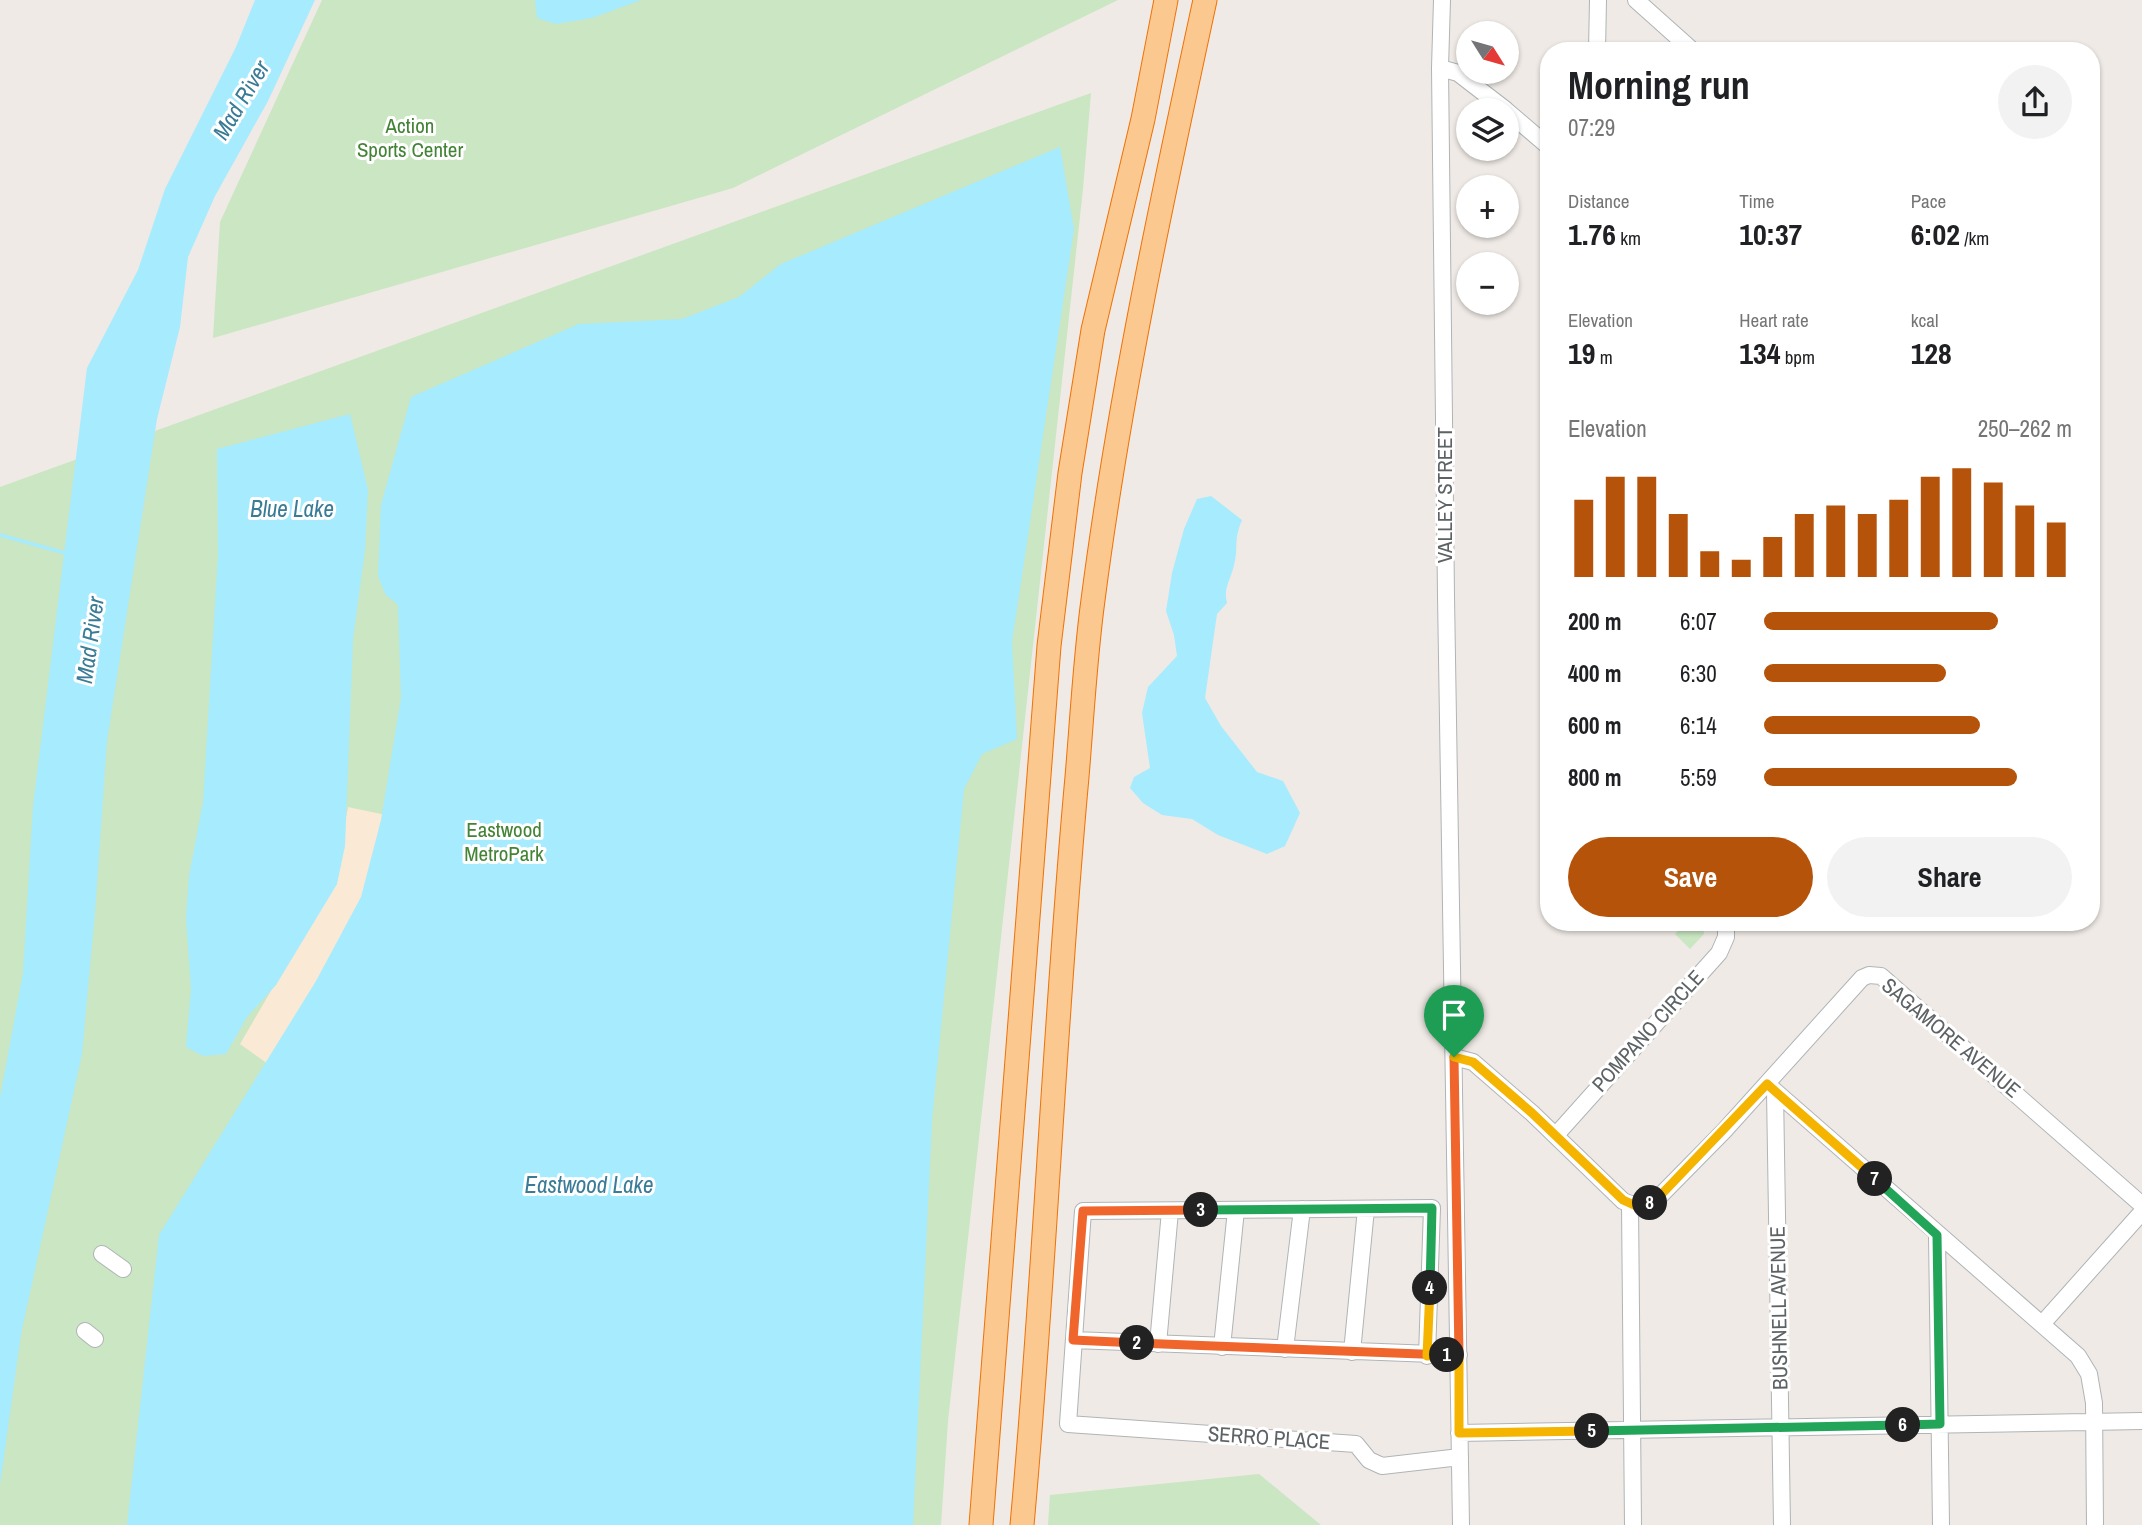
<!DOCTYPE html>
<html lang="en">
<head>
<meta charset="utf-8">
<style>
	:root { --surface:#fff; --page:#f2f2f2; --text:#202124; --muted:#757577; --accent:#b45309 }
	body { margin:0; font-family:"Archivo Narrow",sans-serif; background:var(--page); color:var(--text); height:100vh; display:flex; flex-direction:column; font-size:26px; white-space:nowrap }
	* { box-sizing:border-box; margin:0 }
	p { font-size:23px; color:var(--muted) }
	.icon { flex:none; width:38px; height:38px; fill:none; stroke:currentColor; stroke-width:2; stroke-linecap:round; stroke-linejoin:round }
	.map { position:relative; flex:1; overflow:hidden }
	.sheet { position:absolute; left:1540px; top:42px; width:560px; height:889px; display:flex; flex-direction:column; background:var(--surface); border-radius:28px; box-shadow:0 2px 5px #0004 }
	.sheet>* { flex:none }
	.needle { width:46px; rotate:127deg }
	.fabs { position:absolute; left:1456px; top:21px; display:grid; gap:14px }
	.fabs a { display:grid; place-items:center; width:63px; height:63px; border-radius:50%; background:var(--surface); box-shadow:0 2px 5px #0004; font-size:35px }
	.pin { position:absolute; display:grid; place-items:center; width:60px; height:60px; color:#fff; margin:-72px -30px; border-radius:50% 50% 50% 0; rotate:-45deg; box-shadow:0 0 7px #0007 }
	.pin .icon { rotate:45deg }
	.km { position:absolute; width:35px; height:35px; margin:-18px; border-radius:50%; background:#222; color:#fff; font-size:19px; line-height:35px; text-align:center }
	.round { display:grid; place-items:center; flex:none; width:74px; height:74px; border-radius:37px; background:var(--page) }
	.headline { display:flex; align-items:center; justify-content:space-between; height:119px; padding:0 28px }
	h1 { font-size:38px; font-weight:700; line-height:52px }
	.metrics { display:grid; grid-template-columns:repeat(3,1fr); gap:10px; height:119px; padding:7px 28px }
	.metrics div { display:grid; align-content:center }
	.metrics b { font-size:30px; font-weight:700 }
	.metrics small { font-size:19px; font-weight:400 }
	.metrics p { font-size:19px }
	.chart { height:196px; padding:14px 28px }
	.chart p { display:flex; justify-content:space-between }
	.chart svg { width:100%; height:126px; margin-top:7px; stroke:var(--accent); stroke-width:6 }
	.primary-button { display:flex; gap:14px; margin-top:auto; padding:14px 28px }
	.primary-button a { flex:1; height:80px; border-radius:42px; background:var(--accent); color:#fff; font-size:28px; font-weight:700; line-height:80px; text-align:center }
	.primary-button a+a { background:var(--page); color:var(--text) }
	ul { padding:0 28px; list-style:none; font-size:23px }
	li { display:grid; grid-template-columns:112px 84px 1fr; align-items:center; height:52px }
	li i { height:18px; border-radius:9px; background:var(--accent) }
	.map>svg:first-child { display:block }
</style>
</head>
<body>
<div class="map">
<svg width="2142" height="1525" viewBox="0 0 2142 1525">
	<rect width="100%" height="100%" fill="#efeae5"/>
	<path fill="#cae6c2" d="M322,0H1118L733,188L213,338L220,222Z
		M1091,93L1083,189L948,1421L941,1525H0V487Z
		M1686,922H1699L1703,926L1704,934L1690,949L1675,934Z
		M1259,1474L1321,1525H1048L1050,1495Z"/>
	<path fill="#fae9d5" d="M348,807L386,815L373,871L351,922L268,1064L240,1044L325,898L336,873Z"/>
	<path fill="#a6ebfe" d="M255,0H315L268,101L215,196L188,257L180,327L157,419L107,741L95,912L82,1054L21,1334L0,1485V1098L23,973L33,806L87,368L138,270L165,189L236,47Z
		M535,0H641L592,18L556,24L537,18Z
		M1060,147L1074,229L1012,642L1017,739L982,754L964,789L932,1120L913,1525H127L159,1235L316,981L361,897L381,820L401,698L398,605L385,594L378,576L381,505L411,397L579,324L682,319L739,297L781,264Z
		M350,414L368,490L365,550L353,639L345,846L337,884L276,985L247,1017L226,1054L203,1056L186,1047L191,989L186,918L189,876L203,802L218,554L217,449Z
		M1211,496L1242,520C1233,541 1239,547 1234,565C1231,579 1223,588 1227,603L1217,614L1205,698L1221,726L1257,772L1283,781L1300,813L1285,846L1267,854L1218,835L1192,819L1162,815L1143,803L1130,788L1134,777L1150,768L1142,713L1148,687L1177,656L1174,635L1166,611L1172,573L1184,529L1197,499Z"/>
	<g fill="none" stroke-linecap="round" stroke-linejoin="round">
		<path stroke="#a6ebfe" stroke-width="3.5" d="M0,535L65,553"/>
		<g stroke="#b0b4b7" stroke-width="18">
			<path id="minor" d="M1442,0L1440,68L1446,596L1461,1525
				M1636,0L1693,51
				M1597,51L1598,0
				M1440,68L1458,73L1506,110
				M1507,111L1549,147
				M1454,1057L1473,1062L1532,1113L1623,1201C1635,1207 1645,1206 1657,1199L1724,1131L1862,978L1869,975L1881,976L2142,1205
				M1767,1084L2078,1356L2089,1374L2094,1403L2095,1525
				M1775,1091L1782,1525
				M1556,1135L1719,953L1726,937V922
				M1630,1204L1633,1525
				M1937,1235L1941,1525
				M102,1254L123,1269
				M2042,1324L2142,1212
				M85,1331L95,1339
				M1074,1340L1459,1355
				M1158,1344L1170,1211
				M1222,1347L1236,1210
				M1285,1349L1302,1209
				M1352,1352L1366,1209
				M1427,1356L1432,1208L1083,1211L1068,1424L1356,1444L1369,1460L1382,1466L1460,1457
				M1459,1433L2142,1421"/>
		</g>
		<g stroke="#f07104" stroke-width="25">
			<path id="highway" d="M981,1525L1049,646L1070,473L1093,330L1143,119L1166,0
				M1022,1525C1045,1276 1054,1026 1077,777C1082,718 1085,659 1093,600C1119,399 1162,199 1205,0"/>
		</g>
		<use href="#minor" stroke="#fff" stroke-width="16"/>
		<use href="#highway" stroke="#fbc890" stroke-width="23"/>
	</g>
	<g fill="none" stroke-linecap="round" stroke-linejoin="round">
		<g stroke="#fff" stroke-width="14">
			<path id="split-1" d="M1447,1355H1459L1454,1057"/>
		</g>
		<g stroke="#fff" stroke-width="14">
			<path id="split-2" d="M1137,1343L1447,1355"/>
		</g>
		<g stroke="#fff" stroke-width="14">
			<path id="split-3" d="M1137,1343L1073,1340L1083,1211L1201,1210"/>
		</g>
		<g stroke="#fff" stroke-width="14">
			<path id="split-4" d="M1201,1210L1432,1208L1430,1288"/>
		</g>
		<g stroke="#fff" stroke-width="14">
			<path id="split-5" d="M1430,1288L1427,1356L1459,1355V1433L1592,1431"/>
		</g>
		<g stroke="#fff" stroke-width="14">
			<path id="split-6" d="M1592,1431L1903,1425"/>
		</g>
		<g stroke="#fff" stroke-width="14">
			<path id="split-7" d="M1875,1179L1937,1235L1940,1424L1903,1425"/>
		</g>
		<g stroke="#fff" stroke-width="14">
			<path id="split-8" d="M1650,1203L1657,1199L1767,1084L1875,1179"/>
		</g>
		<g stroke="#fff" stroke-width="14">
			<path id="split-9" d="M1454,1057L1473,1062L1532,1113L1623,1200L1634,1205L1650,1203"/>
		</g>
		<use href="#split-1" stroke="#f0652b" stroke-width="9"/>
		<use href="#split-2" stroke="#f0652b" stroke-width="9"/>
		<use href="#split-3" stroke="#f0652b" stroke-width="9"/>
		<use href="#split-4" stroke="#22a559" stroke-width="9"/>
		<use href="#split-5" stroke="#f5b400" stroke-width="9"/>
		<use href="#split-6" stroke="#22a559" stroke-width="9"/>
		<use href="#split-7" stroke="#22a559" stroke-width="9"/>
		<use href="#split-8" stroke="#f5b400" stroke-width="9"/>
		<use href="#split-9" stroke="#f5b400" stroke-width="9"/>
	</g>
	<g text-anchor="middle" stroke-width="6" stroke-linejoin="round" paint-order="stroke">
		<g font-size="21" fill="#438336" stroke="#fff">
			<text x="410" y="133">Action<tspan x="410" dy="24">Sports Center</tspan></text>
			<text x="504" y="837">Eastwood<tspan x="504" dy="24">MetroPark</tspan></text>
		</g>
		<g font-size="21" fill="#5d6265" stroke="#fff">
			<text transform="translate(1445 495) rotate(-90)" y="7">VALLEY STREET</text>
			<text transform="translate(1648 1031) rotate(-48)" y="7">POMPANO CIRCLE</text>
			<text transform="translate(1951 1038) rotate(40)" y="7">SAGAMORE AVENUE</text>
			<text transform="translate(1779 1308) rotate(-91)" y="7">BUSHNELL AVENUE</text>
			<text transform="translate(1269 1438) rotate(4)" y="7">SERRO PLACE</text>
		</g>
		<g font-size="23" font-style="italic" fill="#3a7b96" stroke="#fff">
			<text transform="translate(241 100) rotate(-59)" y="8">Mad River</text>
			<text x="292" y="517">Blue Lake</text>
			<text transform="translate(90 640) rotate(-82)" y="8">Mad River</text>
			<text x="589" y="1193">Eastwood Lake</text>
		</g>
	</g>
</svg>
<div class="fabs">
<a><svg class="needle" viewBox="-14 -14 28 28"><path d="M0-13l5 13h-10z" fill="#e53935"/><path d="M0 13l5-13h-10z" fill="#757577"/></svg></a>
<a><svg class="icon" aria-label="layers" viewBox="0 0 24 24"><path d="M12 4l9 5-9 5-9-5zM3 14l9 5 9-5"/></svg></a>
<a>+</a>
<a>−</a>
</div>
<div class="pin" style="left:1454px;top:1057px;background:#1e9e55"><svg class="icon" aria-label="arrive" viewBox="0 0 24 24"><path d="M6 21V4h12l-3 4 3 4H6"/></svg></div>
<b class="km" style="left:1447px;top:1355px">1</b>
<b class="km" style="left:1137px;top:1343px">2</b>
<b class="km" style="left:1201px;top:1210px">3</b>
<b class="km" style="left:1430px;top:1288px">4</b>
<b class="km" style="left:1592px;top:1431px">5</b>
<b class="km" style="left:1903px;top:1425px">6</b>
<b class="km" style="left:1875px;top:1179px">7</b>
<b class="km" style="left:1650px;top:1203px">8</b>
<section class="sheet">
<div class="headline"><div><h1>Morning run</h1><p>07:29</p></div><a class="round"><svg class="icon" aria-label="share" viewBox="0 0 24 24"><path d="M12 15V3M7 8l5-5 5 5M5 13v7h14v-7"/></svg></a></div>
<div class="metrics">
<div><p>Distance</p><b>1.76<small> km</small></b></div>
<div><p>Time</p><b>10:37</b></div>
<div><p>Pace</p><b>6:02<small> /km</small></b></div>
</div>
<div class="metrics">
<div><p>Elevation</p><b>19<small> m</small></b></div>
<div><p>Heart rate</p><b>134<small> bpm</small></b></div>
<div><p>kcal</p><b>128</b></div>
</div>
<div class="chart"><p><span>Elevation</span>250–262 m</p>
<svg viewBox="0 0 160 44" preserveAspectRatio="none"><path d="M5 44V17M15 44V9M25 44V9M35 44V22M45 44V35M55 44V38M65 44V30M75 44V22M85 44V19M95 44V22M105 44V17M115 44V9M125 44V6M135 44V11M145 44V19M155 44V25"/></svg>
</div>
<ul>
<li><b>200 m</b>6:07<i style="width:76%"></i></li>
<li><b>400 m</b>6:30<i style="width:59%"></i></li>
<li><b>600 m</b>6:14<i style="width:70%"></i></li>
<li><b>800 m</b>5:59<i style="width:82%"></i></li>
</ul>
<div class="primary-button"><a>Save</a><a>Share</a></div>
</section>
</div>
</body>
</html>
